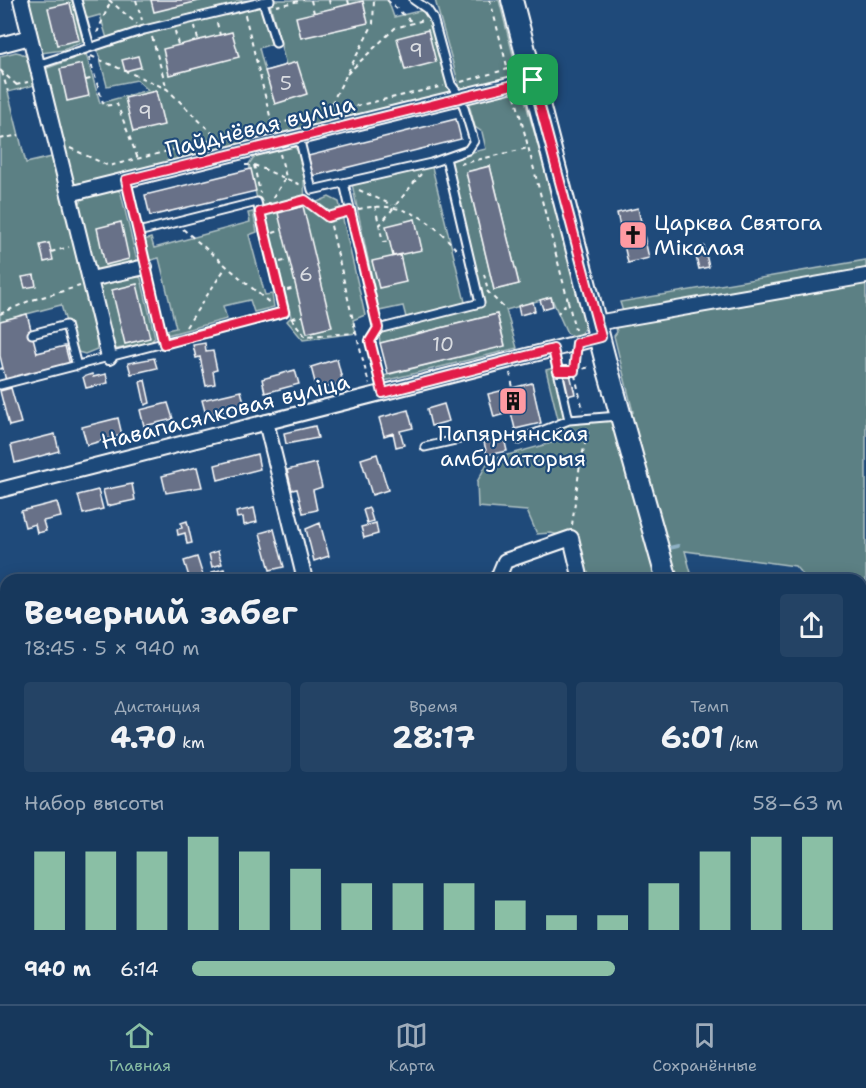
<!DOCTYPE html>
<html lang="ru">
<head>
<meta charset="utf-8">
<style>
	:root { --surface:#17385c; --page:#244365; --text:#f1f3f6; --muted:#9eacbb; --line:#365272; --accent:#8abfa5 }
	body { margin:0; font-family:"Shantell Sans",sans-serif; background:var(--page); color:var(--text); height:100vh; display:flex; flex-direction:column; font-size:22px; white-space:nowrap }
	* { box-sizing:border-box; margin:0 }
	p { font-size:20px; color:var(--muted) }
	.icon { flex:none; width:33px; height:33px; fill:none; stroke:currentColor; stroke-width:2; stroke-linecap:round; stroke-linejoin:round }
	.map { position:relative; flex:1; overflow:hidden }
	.panel { position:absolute; left:0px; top:574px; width:867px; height:430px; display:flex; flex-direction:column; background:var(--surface); border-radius:18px 18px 0 0; box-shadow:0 3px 15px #0003,0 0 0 2px var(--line) }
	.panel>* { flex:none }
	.pin { position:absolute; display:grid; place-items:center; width:51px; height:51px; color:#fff; margin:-26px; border-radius:12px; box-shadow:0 3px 9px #0006 }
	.round { display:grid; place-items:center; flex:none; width:63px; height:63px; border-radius:6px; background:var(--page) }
	.headline { display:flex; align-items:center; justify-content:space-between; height:102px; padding:0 24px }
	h1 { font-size:33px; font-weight:700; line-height:45px }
	.figures { display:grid; grid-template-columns:repeat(3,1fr); gap:9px; height:102px; padding:6px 24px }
	.figures div { display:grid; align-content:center; border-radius:6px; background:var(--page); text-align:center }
	.figures b { font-size:30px; font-weight:700 }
	.figures small { font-size:16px; font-weight:400 }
	.figures p { font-size:16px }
	.chart { height:168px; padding:12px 24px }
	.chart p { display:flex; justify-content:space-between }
	.chart svg { width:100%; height:108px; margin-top:6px; stroke:var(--accent); stroke-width:6 }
	ul { padding:0 24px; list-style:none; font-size:20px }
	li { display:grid; grid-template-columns:96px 72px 1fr; align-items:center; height:45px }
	li i { height:15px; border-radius:8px; background:var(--accent) }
	.tabs { display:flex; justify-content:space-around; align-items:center; height:84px; border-top:2px solid var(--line); background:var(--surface); font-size:16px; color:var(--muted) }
	.tabs a { display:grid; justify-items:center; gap:3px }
	.tabs .selected { color:var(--accent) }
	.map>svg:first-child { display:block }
</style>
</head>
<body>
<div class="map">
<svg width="866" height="1004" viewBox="0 0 866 1004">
	<rect width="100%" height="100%" fill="#1f4a7a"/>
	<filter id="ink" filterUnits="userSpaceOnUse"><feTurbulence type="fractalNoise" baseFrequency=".0167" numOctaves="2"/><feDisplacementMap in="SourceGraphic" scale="12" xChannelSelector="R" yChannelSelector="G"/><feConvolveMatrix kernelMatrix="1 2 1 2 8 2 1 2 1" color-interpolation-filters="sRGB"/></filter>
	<g filter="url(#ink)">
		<path fill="#5c8084" stroke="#aec0c2" stroke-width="1.5" fill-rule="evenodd" d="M21,0H72L83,42L63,50L34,54Z
			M77,0H256L200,17L194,13L108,42L100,15L82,20Z
			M269,0H388L394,17L427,9L433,18L450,94L72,186L42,70L86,54L100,103L148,90L137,80L107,86L97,48L260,3L272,44L259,48L265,71L286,65Z
			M435,0H499L519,78L461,92Z
			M16,52C32,54 33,69 36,82L35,85L8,92L26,163L52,157L97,341V349L85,354L78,352L73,346L61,305L0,321V56Z
			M521,87L583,298C587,316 591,325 576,338L567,333L551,297L506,310L517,348L380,382L379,377L505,345L497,314L380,343L378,329L407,321L403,306L379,311L352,184L431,163L466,306L479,303L446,158L486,149L482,132L475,127L468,101ZM490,166L519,284L494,290L466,172Z
			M292,145C307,156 303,184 305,200L315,203L329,197L339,202L365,315L353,320L356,333L303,340L287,321L291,317L265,212H260L249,164L256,154Z
			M115,188L121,193L137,261C126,268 107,275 94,271L77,209L84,196Z
			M253,212L257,232L249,235L265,295L272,294L274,307L254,312L250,300L223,306L227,319L167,335L166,330L176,328L159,258L147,261L144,240L151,238L154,248L250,222L248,213Z
			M866,260V719L861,718V580H807L795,566L685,551L693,580H581L571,538L551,533L537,534L527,511L478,507L477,482L489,460L555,442L559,423L546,370L557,367L570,420L633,412L614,336L617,332L614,320L625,318L620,302Z
			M134,274L141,278L155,337L151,342L117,349L112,345L98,288L99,283Z"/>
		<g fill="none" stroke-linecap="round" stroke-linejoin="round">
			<path stroke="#8eb0c4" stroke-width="4" d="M665,549L678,546"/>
		</g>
		<path fill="#687188" stroke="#fff" stroke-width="1.5" d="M151,0H203L154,12Z
			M363,1L368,23L301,38L296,17Z
			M70,3L79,40L57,45L48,8Z
			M428,30L436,62L405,70L397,38Z
			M232,32L239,57L169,75L163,49Z
			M138,56L141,67L125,71L122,60Z
			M297,62L307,94L275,104L265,71Z
			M82,64L89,96L67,101L60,69Z
			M156,91L164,125L133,132L125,98Z
			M456,119L461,139L313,176L308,156Z
			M490,166L519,284L494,290L466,172Z
			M251,169L256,191L150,216L145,195Z
			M303,206L332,327L307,333L278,213Z
			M638,208L649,258L628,263L617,213Z
			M415,219L422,250L393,256L386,226Z
			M121,222L129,259L105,265L97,228Z
			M49,243L53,260L44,262L40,245Z
			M704,246L709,267L699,269L694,248Z
			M400,255L406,282L379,288L372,261Z
			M34,275L36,286L25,288L22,277Z
			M137,284L150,338L125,344L112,290Z
			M551,297L553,306L543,309L540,300Z
			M533,302L535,311L520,315L518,306Z
			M27,314L37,353L65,346L70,365L6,381L0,356V321Z
			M497,314L505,346L388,374L380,343Z
			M205,343L206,352L213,351L217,370L213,371L215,384L206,386L200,357L196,358L193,345Z
			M154,358L157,368L131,374L128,363Z
			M337,359L343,383L317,390L311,367Z
			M295,370L299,384L265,393L262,379Z
			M92,374L93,377L106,374L108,383L86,388L83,377Z
			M570,374L575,394L567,396L562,376Z
			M145,380L150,403L145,405L140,382Z
			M532,383L541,423L515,429L510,408L507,409L508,413L494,417L488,394Z
			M11,388L21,423L9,426L0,391Z
			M241,391L245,405L206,415L202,400Z
			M168,403L173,419L144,426L140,410Z
			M444,404L449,421L431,426L427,409Z
			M408,410L413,428L400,431L404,445L396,447L393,433L384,436L379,418Z
			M118,418L122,435L87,445L82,427Z
			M315,426L318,438L286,444L284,433Z
			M55,434L59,451L15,463L11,445Z
			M495,437V439L504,438L507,451L487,455L484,442Z
			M257,454L260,469L218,480L215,465Z
			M377,454L388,490L372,495L361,459Z
			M316,463L322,487L313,490L317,510L303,513L297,489L292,490L287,470Z
			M197,467L202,487L166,493L162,476Z
			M132,484L135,500L107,506L103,490Z
			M98,490L103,509L83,514L78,495Z
			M57,502L61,517L43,521L46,531L37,533L35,524L25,527L21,511Z
			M254,508L257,522L244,525L243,517L237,518L236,512Z
			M369,508L373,521L367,523L363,510Z
			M187,521L192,543L187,544L185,533L178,535L177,529L182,528L181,523Z
			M320,523L329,556L314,561L306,529Z
			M376,523L378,534L364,538L361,527Z
			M274,529L284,567L270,570L260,533Z
			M218,551L222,564L212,567L209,554Z
			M197,557L204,579L190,580L184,561Z
			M224,569L227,580H215L212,572Z
			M0,611H6V631H0Z
			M0,717H6V735L0,734Z
			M297,999H322L324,1004H299Z"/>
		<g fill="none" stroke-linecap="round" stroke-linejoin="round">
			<g stroke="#fff" stroke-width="11">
				<path id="service" d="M77,0L90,47
					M263,2L276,43
					M37,65L144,30L270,0
					M299,137L312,190L431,163L468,150L474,141L461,98L451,84L433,18L427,9L414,0
					M126,180L164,344
					M344,183L378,329
					M32,334L66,325L77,366
					M553,349L569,420
					M0,385L284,312L257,202L138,232
					M383,393L370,341L378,329L480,303L446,158
					M519,440L569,420L618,416
					M425,447L460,439
					M0,954L6,952"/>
			</g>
			<g stroke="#fff" stroke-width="18">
				<path id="minor" d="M21,0L109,357
					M0,45L30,37
					M69,194L533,79
					M91,279L145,267
					M596,323L866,276
					M266,422L305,580
					M0,490L601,337
					M497,580L505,561L571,538L581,580
					M0,672H6
					M0,825L6,823
					M402,999L404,1004
					M687,999L688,1004
					M214,1004L224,999"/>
			</g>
			<g stroke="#fff" stroke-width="24">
				<path id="secondary" d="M512,0L606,363L667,580
					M780,999L781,1004"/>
			</g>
			<path stroke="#fff" stroke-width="2" stroke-dasharray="4.5 4.5" stroke-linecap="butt" d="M109,0L137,24
				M136,0L142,20
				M311,0L314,13
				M329,0L331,9
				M348,0L349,4
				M387,0L413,23
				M490,0L508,70
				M276,6L304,0
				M245,15L274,132
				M217,23L220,35
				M195,26L198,40
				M175,31L178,45
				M97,33L111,0
				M152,37L167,89
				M91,56L167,89L217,138
				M89,57L104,106L117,104L138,159
				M0,70L21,89
				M2,72L8,92
				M347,74L395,28L424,20
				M86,80L94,78
				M461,82L508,69
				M16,85L28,82
				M515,96L568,301L558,313
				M327,112L373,24L374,0
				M0,139L19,135
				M70,148L109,166L271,125L444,86
				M460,164L528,148
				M245,165H254L301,185
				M254,165L260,193
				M359,190L392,205
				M305,200L329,217L341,214
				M268,206L286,177L280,154
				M375,206L383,242L390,241
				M358,209C402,200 432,218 459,253
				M268,210L306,199
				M329,217L356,333
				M379,226L421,174
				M183,229L272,305
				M273,233L282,230
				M51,252L69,247
				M280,262L289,260
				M484,274L488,292
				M287,290L296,288
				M487,291L506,310
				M568,301L575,330
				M0,314L29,301L80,286
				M291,318L305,336L356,333L369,384
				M292,318L303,316
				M186,327L226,267
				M576,357L574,371L583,410
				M0,369L3,368
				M566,369L574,371L590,367
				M510,373L513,388
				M572,525L580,464L589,428"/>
			<use href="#service" stroke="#1f4a7a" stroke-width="7"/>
			<use href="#minor" stroke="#1f4a7a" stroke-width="14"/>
			<use href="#secondary" stroke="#1f4a7a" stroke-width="20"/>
		</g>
	</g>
	<g fill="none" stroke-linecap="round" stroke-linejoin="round" filter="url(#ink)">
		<g stroke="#fff" stroke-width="12">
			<path id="route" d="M533,80L601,337L577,343L574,371H558L553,349L383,393L370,341L378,328L350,211L328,217L305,200L260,212L284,312L164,344L126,180Z"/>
		</g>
		<use href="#route" stroke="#e11d48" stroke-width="8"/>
	</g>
	<defs>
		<g id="church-square" transform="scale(1.5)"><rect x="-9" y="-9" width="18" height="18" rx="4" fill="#ff9aa2" stroke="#1f4a7a"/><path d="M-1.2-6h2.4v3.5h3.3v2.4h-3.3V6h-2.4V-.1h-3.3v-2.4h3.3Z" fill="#111"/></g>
		<g id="building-square" transform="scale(1.5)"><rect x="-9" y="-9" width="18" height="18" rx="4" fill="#ff9aa2" stroke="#1f4a7a"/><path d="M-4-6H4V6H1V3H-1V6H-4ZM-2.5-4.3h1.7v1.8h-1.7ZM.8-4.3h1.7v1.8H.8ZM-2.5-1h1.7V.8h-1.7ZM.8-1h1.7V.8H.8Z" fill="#111"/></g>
	</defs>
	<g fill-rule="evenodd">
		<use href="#church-square" x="633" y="235"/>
		<use href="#building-square" x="513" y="401"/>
	</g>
	<g text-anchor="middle" stroke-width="4.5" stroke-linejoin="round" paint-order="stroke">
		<g font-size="20" fill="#d9dce1">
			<text x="416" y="57">9</text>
			<text x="286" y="90">5</text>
			<text x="145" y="119">9</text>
			<text x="306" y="281">6</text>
			<text x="443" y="351">10</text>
		</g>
		<g font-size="22" fill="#fff" stroke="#1f4a7a">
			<text transform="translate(260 126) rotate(-14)" y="8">Паўднёвая вуліца</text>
			<text transform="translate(225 411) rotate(-14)" y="8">Навапасялковая вуліца</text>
		</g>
		<g font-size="22" fill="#fff" stroke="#1f4a7a" text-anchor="start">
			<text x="654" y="230">Царква Святога<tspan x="654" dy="25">Мікалая</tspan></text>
			<text x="513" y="441" text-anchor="middle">Папярнянская<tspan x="513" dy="25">амбулаторыя</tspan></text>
		</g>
	</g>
</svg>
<div class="pin" style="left:533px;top:80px;background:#1e9e55"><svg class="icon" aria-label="arrive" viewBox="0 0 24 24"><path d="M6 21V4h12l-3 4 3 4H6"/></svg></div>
<section class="panel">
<div class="headline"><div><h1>Вечерний забег</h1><p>18:45 · 5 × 940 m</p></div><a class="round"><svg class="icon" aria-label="share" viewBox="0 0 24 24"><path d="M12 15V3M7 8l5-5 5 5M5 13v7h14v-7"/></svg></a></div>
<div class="figures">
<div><p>Дистанция</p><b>4.70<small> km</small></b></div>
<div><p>Время</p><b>28:17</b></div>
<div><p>Темп</p><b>6:01<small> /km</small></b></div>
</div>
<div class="chart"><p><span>Набор высоты</span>58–63 m</p>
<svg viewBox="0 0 160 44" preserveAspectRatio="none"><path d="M5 44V12M15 44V12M25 44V12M35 44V6M45 44V12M55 44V19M65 44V25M75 44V25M85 44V25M95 44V32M105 44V38M115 44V38M125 44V25M135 44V12M145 44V6M155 44V6"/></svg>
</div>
<ul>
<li><b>940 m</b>6:14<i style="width:65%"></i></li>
</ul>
</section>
</div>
<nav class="tabs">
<a class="selected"><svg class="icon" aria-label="home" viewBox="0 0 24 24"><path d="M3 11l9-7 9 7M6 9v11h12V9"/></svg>Главная</a>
<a><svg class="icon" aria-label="map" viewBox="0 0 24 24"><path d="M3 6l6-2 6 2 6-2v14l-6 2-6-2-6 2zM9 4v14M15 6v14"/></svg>Карта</a>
<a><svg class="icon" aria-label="saved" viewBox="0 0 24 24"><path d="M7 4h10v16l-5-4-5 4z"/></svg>Сохранённые</a>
</nav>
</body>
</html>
